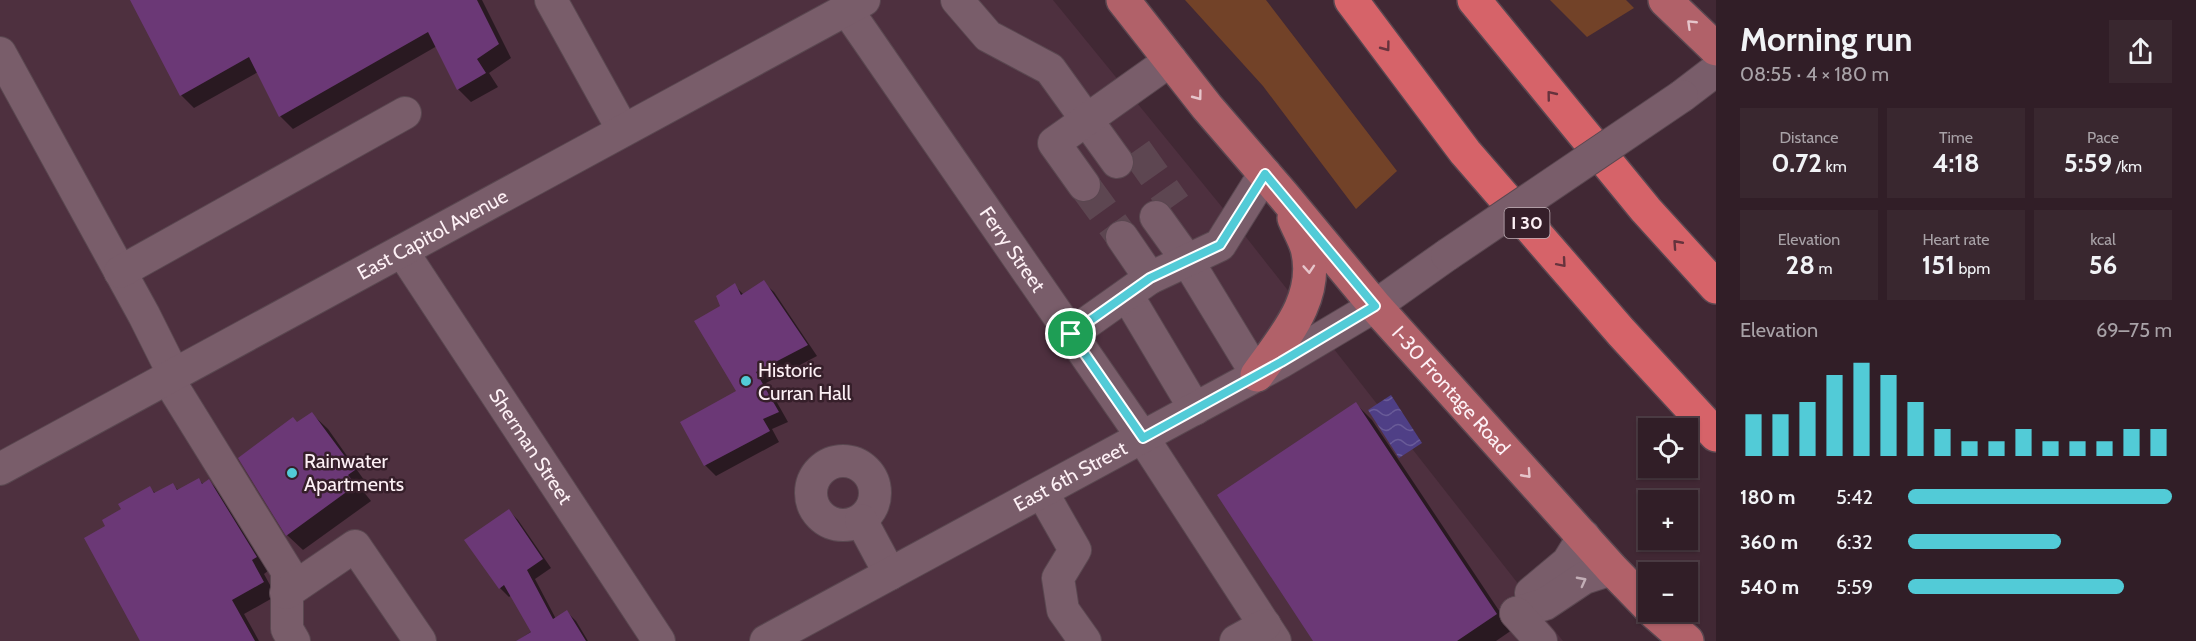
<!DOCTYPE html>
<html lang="en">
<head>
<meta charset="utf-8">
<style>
	:root { --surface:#311e27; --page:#39272f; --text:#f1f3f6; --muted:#a8a2a7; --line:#4c3c44; --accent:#52cbd7 }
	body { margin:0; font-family:Cabin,sans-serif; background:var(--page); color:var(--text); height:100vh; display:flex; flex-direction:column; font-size:22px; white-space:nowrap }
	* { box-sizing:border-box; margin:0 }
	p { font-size:20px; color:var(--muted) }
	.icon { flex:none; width:33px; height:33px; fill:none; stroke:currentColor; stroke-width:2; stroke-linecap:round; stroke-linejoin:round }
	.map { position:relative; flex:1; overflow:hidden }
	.side { display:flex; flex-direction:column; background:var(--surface); width:480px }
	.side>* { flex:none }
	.buttons { position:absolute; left:1638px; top:418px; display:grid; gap:12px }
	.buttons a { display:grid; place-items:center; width:60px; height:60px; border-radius:0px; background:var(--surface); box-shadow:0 2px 4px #0004,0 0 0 2px var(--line); font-size:30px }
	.pin { position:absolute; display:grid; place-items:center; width:51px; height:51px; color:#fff; margin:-26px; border:3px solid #fff; border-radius:50%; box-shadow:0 2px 6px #0007 }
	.round { display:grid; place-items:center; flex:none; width:63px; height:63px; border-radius:0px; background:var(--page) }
	.summary { display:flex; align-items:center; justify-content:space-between; height:102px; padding:0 24px }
	h1 { font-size:33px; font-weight:700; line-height:45px }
	.metrics { display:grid; grid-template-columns:repeat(3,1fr); gap:9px; height:102px; padding:6px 24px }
	.metrics div { display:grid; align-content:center; border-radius:0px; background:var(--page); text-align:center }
	.metrics b { font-size:26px; font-weight:700 }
	.metrics small { font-size:16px; font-weight:400 }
	.metrics p { font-size:16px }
	.chart { height:168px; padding:12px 24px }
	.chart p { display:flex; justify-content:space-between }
	.chart svg { width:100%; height:108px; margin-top:6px; stroke:var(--accent); stroke-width:6 }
	ul { padding:0 24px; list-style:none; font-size:20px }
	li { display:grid; grid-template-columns:96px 72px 1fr; align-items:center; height:45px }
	li i { height:15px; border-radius:8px; background:var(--accent) }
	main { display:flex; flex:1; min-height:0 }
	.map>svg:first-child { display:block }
</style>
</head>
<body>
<main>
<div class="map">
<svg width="1716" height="641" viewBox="0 0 1716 641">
	<defs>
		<pattern id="water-waves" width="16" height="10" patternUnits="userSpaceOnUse" patternTransform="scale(1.5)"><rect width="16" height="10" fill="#4f3f86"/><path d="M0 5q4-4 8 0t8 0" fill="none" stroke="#695b98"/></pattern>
	</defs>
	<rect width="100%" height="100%" fill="#412834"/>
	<path fill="#4e303f" d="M0,0H1053L1235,223L1563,641H0Z"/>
	<path fill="#724228" d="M1185,0H1266L1397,171L1356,209L1263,86Z
		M1550,0H1626L1634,8L1587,37Z"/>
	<path fill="url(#water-waves)" d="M1391,395L1422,443L1399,458L1368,410Z"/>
	<path fill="#0007" d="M132,0H482L511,58L489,73L498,87L471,102L458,89L437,46L293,129L280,116L258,72L194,108L181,95Z
		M763,282L774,292L817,356L766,383L788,422L772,429L779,442L716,476L705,465L738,391L722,306L734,285L744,295Z
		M1356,404L1372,420L1512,630L1496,641H1315Z
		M312,414L328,429L369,487L363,491L371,501L303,550L287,535L298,424Z
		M199,480L204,485L209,481L222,494L269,570L264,574L276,596L244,614L259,641H142L107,527L123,510L150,488L156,494L173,485L179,491Z
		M509,511L518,520L551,568L535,579L556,619L567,612L576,621L588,641H517L532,631L512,595L509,597L500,588Z"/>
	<path fill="#6b3876" d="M130,0H477L499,44L477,59L486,73L457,90L428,32L279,117L249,57L180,96Z
		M764,280L808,345L756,372L779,412L763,419L770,431L704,466L680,422L736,391L694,321L720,306L716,296L735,283L741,295Z
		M1356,402L1497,614L1457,641H1313L1217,495Z
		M312,412L355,470L348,475L356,485L286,536L238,458L293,417L297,422Z
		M199,478L202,484L209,479L257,557L252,560L264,582L232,600L255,641H140L84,538L105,526L102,520L121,509L118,504L150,486L154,493L173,483L177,490Z
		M509,509L543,559L527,570L553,619L567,610L586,641H516L531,632L504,585L499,589L464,540Z"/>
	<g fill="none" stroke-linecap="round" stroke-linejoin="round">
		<path stroke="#5d4651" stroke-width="32" stroke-dasharray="32 16" stroke-linecap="butt" d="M1136,150L1175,205
			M1084,185L1122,237"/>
		<g stroke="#5a4750" stroke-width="34">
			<g id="minor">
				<path d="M551,0L623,130"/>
				<path d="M957,0L988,36L1050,69L1117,162"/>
				<path id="s1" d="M847,10L1143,438L1275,641"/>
				<path d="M0,53L144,315L174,375"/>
				<path d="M1682,96L1716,70"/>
				<path d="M1084,185L1054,143L1171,60"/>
				<path d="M1156,217L1187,260L1257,375"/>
				<path id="s2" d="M402,251L659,641"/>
				<path d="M120,272L405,113"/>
				<path d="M1150,278L1220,245L1265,173"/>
				<path d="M1127,295L1195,409"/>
				<path d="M1071,334L1150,278L1122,237"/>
				<path d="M168,379L287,571V629L294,641"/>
				<circle cx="843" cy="493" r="32"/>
				<path id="s3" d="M0,469L864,0"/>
				<path d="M1042,492L1075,550L1058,578L1063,610L1085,641"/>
				<path d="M861,520L890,574"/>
				<path d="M286,593L355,546L420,641"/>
				<path d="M1531,593L1568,562L1584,536"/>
				<path d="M1516,613L1545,604L1584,578L1612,569"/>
				<path d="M1516,613L1541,641"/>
				<path id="s4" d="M766,641L1281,362L1375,306L1447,255"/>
				<path d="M1236,641L1265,625"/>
			</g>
		</g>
		<g stroke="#5a4750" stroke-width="36">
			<g id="major">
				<path id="s5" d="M1123,0L1207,107L1283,195L1375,306L1612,569L1648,606"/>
				<path d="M1665,0L1716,49"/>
				<path d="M1257,375C1284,337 1320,298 1307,248C1304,238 1298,228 1294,218"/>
				<path d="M1654,612L1687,641"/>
			</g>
		</g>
		<g stroke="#5a4750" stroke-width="36">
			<path id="highway" d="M1351,0L1465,152L1621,332L1716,435
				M1474,0L1646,210L1716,287"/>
		</g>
		<use href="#minor" stroke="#795d6a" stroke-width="32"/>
		<use href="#major" stroke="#b16169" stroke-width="33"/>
		<use href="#highway" stroke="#d66369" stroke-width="33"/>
		<g stroke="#5a4750" stroke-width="34" stroke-linecap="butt">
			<path id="minor-bridge" d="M1447,255L1682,96"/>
		</g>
		<use href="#minor-bridge" stroke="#795d6a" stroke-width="32"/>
	</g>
	<defs><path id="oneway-chevron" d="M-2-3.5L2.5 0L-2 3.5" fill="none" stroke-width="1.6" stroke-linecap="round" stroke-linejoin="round" transform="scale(1.5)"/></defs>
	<g stroke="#e6c5cb">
		<use href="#oneway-chevron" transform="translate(1691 24) rotate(-136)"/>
		<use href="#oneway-chevron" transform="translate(1198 96) rotate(53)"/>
		<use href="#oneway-chevron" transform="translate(1309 269) rotate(86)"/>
		<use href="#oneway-chevron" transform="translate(1527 474) rotate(48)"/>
	</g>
	<g stroke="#66333d">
		<use href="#oneway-chevron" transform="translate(1386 47) rotate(53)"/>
		<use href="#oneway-chevron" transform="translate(1551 95) rotate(-129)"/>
		<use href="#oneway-chevron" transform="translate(1677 244) rotate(-132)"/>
		<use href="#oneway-chevron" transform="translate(1562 263) rotate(49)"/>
	</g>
	<use stroke="#c2aeb6" href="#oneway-chevron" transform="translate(1582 581) rotate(-28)"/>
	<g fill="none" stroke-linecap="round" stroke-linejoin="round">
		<g stroke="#fff" stroke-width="12">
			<path id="route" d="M1265,174L1375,306L1281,362L1143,438L1071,334L1150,278L1220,245Z"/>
		</g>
		<use href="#route" stroke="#52cbd7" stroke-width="8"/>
	</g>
	<g fill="#52cbd7" stroke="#361f2a" stroke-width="2">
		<circle cx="746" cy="381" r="6"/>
		<circle cx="292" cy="473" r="6"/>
	</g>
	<g text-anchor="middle" stroke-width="5" stroke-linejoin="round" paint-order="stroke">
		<rect fill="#361f2a" stroke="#c1b1b8" stroke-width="1.5" x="1504.5" y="208" width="45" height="30" rx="4.5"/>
		<g font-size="18" font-weight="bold" fill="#fdf0f5">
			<text x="1527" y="229">I 30</text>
		</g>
		<g font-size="20" fill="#fdf0f5" stroke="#361f2a">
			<text dy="7" stroke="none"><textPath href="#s3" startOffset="492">East Capitol Avenue</textPath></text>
			<text dy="7" stroke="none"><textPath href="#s1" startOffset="291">Ferry Street</textPath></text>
			<text dy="7" stroke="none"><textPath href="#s5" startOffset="510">I-30 Frontage Road</textPath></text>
			<text dy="7" stroke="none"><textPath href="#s2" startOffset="234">Sherman Street</textPath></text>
			<text dy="7" stroke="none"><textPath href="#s4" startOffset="346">East 6th Street</textPath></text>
		</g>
		<g font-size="20" fill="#fdf0f5" stroke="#361f2a" text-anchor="start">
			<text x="758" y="377">Historic<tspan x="758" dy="23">Curran Hall</tspan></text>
			<text x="304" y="468">Rainwater<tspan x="304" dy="23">Apartments</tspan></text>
		</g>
	</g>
</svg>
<div class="buttons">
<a><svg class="icon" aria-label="locate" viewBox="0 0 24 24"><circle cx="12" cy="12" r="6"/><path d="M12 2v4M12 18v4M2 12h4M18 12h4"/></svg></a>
<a>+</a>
<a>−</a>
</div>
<div class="pin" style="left:1071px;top:334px;background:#1e9e55"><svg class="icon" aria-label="arrive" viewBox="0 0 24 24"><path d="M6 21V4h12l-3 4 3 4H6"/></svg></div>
</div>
<section class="side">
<div class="summary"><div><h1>Morning run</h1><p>08:55 · 4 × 180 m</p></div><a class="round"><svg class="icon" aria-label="share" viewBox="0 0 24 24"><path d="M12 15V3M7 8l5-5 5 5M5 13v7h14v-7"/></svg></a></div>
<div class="metrics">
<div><p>Distance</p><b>0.72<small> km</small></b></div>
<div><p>Time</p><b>4:18</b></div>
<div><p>Pace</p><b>5:59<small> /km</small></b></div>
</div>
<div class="metrics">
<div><p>Elevation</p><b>28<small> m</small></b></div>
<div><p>Heart rate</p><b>151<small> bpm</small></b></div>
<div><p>kcal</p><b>56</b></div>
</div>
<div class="chart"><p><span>Elevation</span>69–75 m</p>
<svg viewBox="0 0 160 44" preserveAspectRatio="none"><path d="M5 44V27M15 44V27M25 44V22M35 44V11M45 44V6M55 44V11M65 44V22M75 44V33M85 44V38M95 44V38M105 44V33M115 44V38M125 44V38M135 44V38M145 44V33M155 44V33"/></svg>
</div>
<ul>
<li><b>180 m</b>5:42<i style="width:100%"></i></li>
<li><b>360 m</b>6:32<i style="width:58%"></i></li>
<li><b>540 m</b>5:59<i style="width:82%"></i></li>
</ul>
</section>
</main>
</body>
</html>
